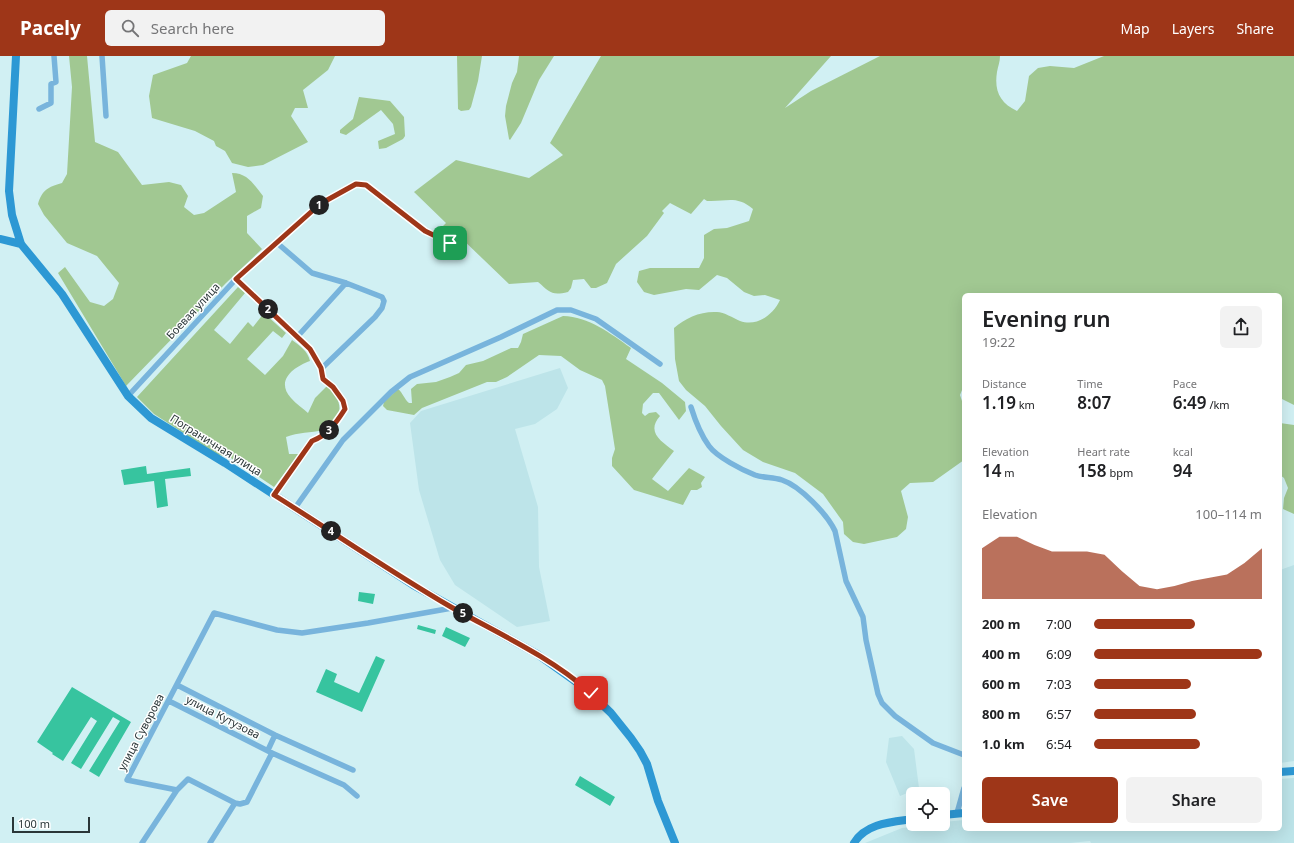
<!DOCTYPE html>
<html lang="en">
<head>
<meta charset="utf-8">
<style>
	:root { --surface:#fff; --page:#f2f2f2; --text:#202124; --muted:#757577; --accent:#9e3618 }
	body { margin:0; font-family:"Noto Sans",sans-serif; background:var(--page); color:var(--text); height:100vh; display:flex; flex-direction:column; font-size:15px; white-space:nowrap }
	* { box-sizing:border-box; margin:0 }
	p { font-size:13px; color:var(--muted) }
	.icon { flex:none; width:22px; height:22px; fill:none; stroke:currentColor; stroke-width:2; stroke-linecap:round; stroke-linejoin:round }
	.map { position:relative; flex:1; overflow:hidden }
	.side { position:absolute; left:962px; top:237px; width:320px; height:538px; display:flex; flex-direction:column; background:var(--surface); border-radius:6px; box-shadow:0 4px 16px #0002 }
	.side>* { flex:none }
	.controls { position:absolute; left:906px; top:731px; display:grid; gap:8px }
	.controls a { display:grid; place-items:center; width:44px; height:44px; border-radius:6px; background:var(--surface); box-shadow:0 4px 16px #0002; font-size:20px }
	.scale { position:absolute; left:12px; bottom:10px; width:78px; box-sizing:border-box; padding-left:4px; border:2px solid #2a3638; border-top:0; font-size:11px; line-height:14px; white-space:nowrap; color:#2a3638; -webkit-text-stroke:3px #fff; paint-order:stroke }
	.pin { position:absolute; display:grid; place-items:center; width:34px; height:34px; color:#fff; margin:-17px; border-radius:8px; box-shadow:0 2px 6px #0006 }
	.km { position:absolute; width:20px; height:20px; margin:-10px; border-radius:50%; background:#222; color:#fff; font-size:11px; line-height:20px; text-align:center }
	.round { display:grid; place-items:center; flex:none; width:42px; height:42px; border-radius:6px; background:var(--page) }
	.overview { display:flex; align-items:center; justify-content:space-between; height:68px; padding:0 20px }
	h1 { font-size:22px; font-weight:600; line-height:30px }
	.metrics { display:grid; grid-template-columns:repeat(3,1fr); gap:6px; height:68px; padding:4px 20px }
	.metrics div { display:grid; align-content:center }
	.metrics b { font-size:17px; font-weight:600 }
	.metrics small { font-size:11px; font-weight:400 }
	.metrics p { font-size:11px }
	.chart { height:112px; padding:8px 20px }
	.chart p { display:flex; justify-content:space-between }
	.chart svg { width:100%; height:72px; margin-top:4px; fill:var(--accent); opacity:.7 }
	.button { display:flex; gap:8px; margin-top:auto; padding:8px 20px }
	.button a { flex:1; height:46px; border-radius:6px; background:var(--accent); color:#fff; font-size:16px; font-weight:600; line-height:46px; text-align:center }
	.button a+a { background:var(--page); color:var(--text) }
	ul { padding:0 20px; list-style:none; font-size:13px }
	li { display:grid; grid-template-columns:64px 48px 1fr; align-items:center; height:30px }
	li i { height:10px; border-radius:5px; background:var(--accent) }
	header { display:flex; align-items:center; gap:24px; box-sizing:border-box; height:56px; padding:0 20px; background:var(--accent); color:#fff }
	header strong { font-size:19px }
	nav { display:flex; gap:22px; margin-inline-start:auto; font-size:14px }
	.search { width:280px; height:36px; background:var(--page); display:flex; align-items:center; gap:10px; box-sizing:border-box; padding:0 14px; border-radius:6px; color:var(--muted); font-size:15px }
	.map>svg:first-child { display:block }
</style>
</head>
<body>
<header>
<strong>Pacely</strong>
<div class="search"><svg class="icon" aria-label="search" viewBox="0 0 24 24"><circle cx="10" cy="10" r="6"/><path d="M15 15l6 6"/></svg>Search here</div>
<nav><a>Map</a><a>Layers</a><a>Share</a></nav>
</header>
<div class="map">
<svg width="1294" height="787" viewBox="0 0 1294 787">
	<rect width="100%" height="100%" fill="#d1f0f3"/>
	<path fill="#bde4e9" d="M560,312L568,332L557,353L535,368L515,373L538,451L539,511L550,565L517,571L455,529L440,504L419,434L410,367L421,355Z
		M1294,509V705L1280,707V514Z
		M902,680L914,693L919,732L900,740L886,706L889,682Z
		M1294,722V787H1091L1090,785L1070,787H865L902,772L943,768V766L964,764V773H1280V723Z"/>
	<path fill="#a1c892" d="M69,0H87L95,86L118,96L142,129L169,126L181,129L188,140L184,151L194,159L204,157L236,136L232,117C248,117 254,129 263,140L261,152L247,160V177L262,193L226,227L126,330L58,217L65,211L90,246L104,250L113,243L119,227L97,200L67,187L44,159L38,148C42,134 48,131 62,127L67,118L72,31Z
		M191,0H335L328,14L303,34L308,52H295L291,60L308,86L263,109L248,111L232,107L225,95L216,90L214,85L195,75L152,62L149,40L153,19L187,7Z
		M457,0H482L478,25L471,51L469,54L461,55L458,53Z
		M519,0H554L539,24L521,67L510,84L509,83L505,60L506,50L512,27L517,16Z
		M601,0H831L785,52L811,35L880,0H1000C1000,6 998,10 997,16C994,35 1000,47 1017,55L1025,45L1029,20L1038,12L1050,10L1074,12L1104,0H1294V349L1280,342V239H964V329L960,339L964,351V404L933,426L910,427L901,435L908,461L906,473L897,481L864,488L853,486L844,478L843,466L823,438L795,417L763,406L743,394L721,370L705,350L686,334L679,325L675,303L674,272C685,262 701,255 717,256C724,256 733,262 740,265C757,271 773,259 780,244L765,239L754,240L744,236L727,222L717,219L699,234L686,233L654,239L644,236L637,226L639,215L650,212H699L704,202V179L714,173L727,172L749,165L753,153C736,139 727,146 707,145L704,143L691,158L670,147L662,155L664,157L647,180L616,208L607,227L596,232H591L584,223L573,224L571,232L568,236C551,240 550,236 538,226L509,228L458,179L454,182L443,170L446,167L414,136L456,104L529,122L563,99L550,87Z
		M359,41L390,45L404,61L405,80L403,83L386,92L379,93L378,85L395,78L393,68L381,54L346,79L340,77V74L353,63Z
		M238,231L245,237L214,274L230,288L248,266L253,271L264,257L286,277L282,282L273,275L247,303L265,319L283,300L292,284C299,289 308,295 310,305C294,311 275,324 291,342C296,348 303,352 308,357L315,342L327,330C338,340 346,354 332,367C330,369 327,373 323,374C311,377 298,376 286,381L289,398H299L274,431L231,402L216,398L154,358L137,341Z
		M563,260C589,261 610,277 631,292L626,303L662,327L685,346L686,355L679,364L659,337H653L643,348L642,357L645,360L649,357L656,356L660,360C646,376 661,385 674,395L652,423L668,435L689,412L705,421L701,427L702,431L697,434H691L683,449L634,434L612,410V402L615,393L605,330L602,324L580,314L561,300L539,299L507,321L496,326H487L422,352L414,359L387,354L383,350L384,346L398,333C403,337 404,343 409,347H412L411,333L417,328L436,326L450,321L459,317L466,309L483,305L511,292H518L521,286L523,278Z
		M1280,367L1294,369V458L1283,453L1284,442L1288,432L1284,422L1280,419Z"/>
	<path fill="#37c49f" d="M146,410L147,418L190,412L191,420L165,423L168,450L157,452L154,425L124,429L121,414Z
		M359,536L375,538L373,548L358,545Z
		M418,569L436,574L435,578L417,573Z
		M446,571L470,582L465,591L442,580Z
		M376,600L385,604L362,656L316,636L326,613L337,618L334,626L359,637Z
		M72,631L131,666L99,721L89,715L120,665L113,661L81,713L71,707L97,665L91,661L63,705L52,698L53,697L37,686Z
		M580,720L615,741L610,750L575,729Z"/>
	<g fill="none" stroke-linecap="round" stroke-linejoin="round">
		<path stroke="#78b4dc" stroke-width="5.5" d="M102,0L106,60
			M39,53L51,47V28L56,26L54,0
			M236,223L320,148L356,128L366,129L425,175L450,187
			M297,281L346,227
			M128,340L236,223L309,293L322,314
			M691,351C695,364 701,379 709,390C717,401 742,414 755,419C764,422 773,421 782,424C800,430 827,458 835,475L846,525L863,561L866,584L878,638L882,647L895,660L933,687L964,699
			M274,439L306,392L312,385L322,381L338,364L345,353L343,345L333,331L323,323L321,313L375,261L382,252L384,245L382,241L346,227L312,217L276,186
			M295,452L343,384L391,336L410,321L501,281L557,254H571L596,263L660,308
			M177,629L275,679L353,714
			M169,645L272,697L344,729L357,740
			M268,694L275,679
			M177,734L188,723L235,747L240,748L247,746L272,697
			M957,757L964,732
			M142,787L177,734L127,724L214,557L277,574L302,577L368,567L452,552
			M210,787L235,747"/>
		<path stroke="#2d98d4" stroke-width="8" d="M16,0L9,135L12,159L21,188L62,238L128,340L151,362L225,407L413,529L537,598L586,633L611,657L631,682L640,695L647,708L658,745L675,787
			M0,183L21,188
			M1280,716L1294,715
			M943,759L964,757
			M854,787C866,767 892,766 913,763"/>
	</g>
	<g fill="none" stroke-linecap="round" stroke-linejoin="round">
		<g stroke="#fff" stroke-width="8">
			<path id="route" d="M450,187L425,175L366,129L356,128L320,148L236,223L310,293L321,312L323,323L333,331L343,345L345,353C336,367 328,379 312,385L274,439C333,476 391,516 451,551C499,578 549,600 591,637"/>
		</g>
		<use href="#route" stroke="#9e3618" stroke-width="5"/>
	</g>
	<g text-anchor="middle" stroke-width="3" stroke-linejoin="round" paint-order="stroke">
		<g font-size="11" fill="#2a3638" stroke="#fff">
			<text transform="translate(193 255) rotate(-47)" y="4">Боевая улица</text>
			<text transform="translate(216 389) rotate(32)" y="4">Пограничная улица</text>
			<text transform="translate(223 661) rotate(27)" y="4">улица Кутузова</text>
			<text transform="translate(141 676) rotate(-62)" y="4">улица Суворова</text>
		</g>
	</g>
</svg>
<div class="controls">
<a><svg class="icon" aria-label="locate" viewBox="0 0 24 24"><circle cx="12" cy="12" r="6"/><path d="M12 2v4M12 18v4M2 12h4M18 12h4"/></svg></a>
</div>
<div class="scale">100 m</div>
<div class="pin" style="left:450px;top:187px;background:#1e9e55"><svg class="icon" aria-label="arrive" viewBox="0 0 24 24"><path d="M6 21V4h12l-3 4 3 4H6"/></svg></div>
<div class="pin" style="left:591px;top:637px;background:#d93025"><svg class="icon" aria-label="check" viewBox="0 0 24 24"><path d="M5 12l5 5 9-10"/></svg></div>
<b class="km" style="left:319px;top:149px">1</b>
<b class="km" style="left:268px;top:253px">2</b>
<b class="km" style="left:329px;top:374px">3</b>
<b class="km" style="left:331px;top:475px">4</b>
<b class="km" style="left:463px;top:557px">5</b>
<section class="side">
<div class="overview"><div><h1>Evening run</h1><p>19:22</p></div><a class="round"><svg class="icon" aria-label="share" viewBox="0 0 24 24"><path d="M12 15V3M7 8l5-5 5 5M5 13v7h14v-7"/></svg></a></div>
<div class="metrics">
<div><p>Distance</p><b>1.19<small> km</small></b></div>
<div><p>Time</p><b>8:07</b></div>
<div><p>Pace</p><b>6:49<small> /km</small></b></div>
</div>
<div class="metrics">
<div><p>Elevation</p><b>14<small> m</small></b></div>
<div><p>Heart rate</p><b>158<small> bpm</small></b></div>
<div><p>kcal</p><b>94</b></div>
</div>
<div class="chart"><p><span>Elevation</span>100–114 m</p>
<svg viewBox="0 0 160 44" preserveAspectRatio="none"><path d="M0 44V13L10 6L20 6L30 11L40 15L50 15L60 15L70 17L80 27L90 36L100 38L110 36L120 33L130 31L140 29L150 22L160 13V44z"/></svg>
</div>
<ul>
<li><b>200 m</b>7:00<i style="width:60%"></i></li>
<li><b>400 m</b>6:09<i style="width:100%"></i></li>
<li><b>600 m</b>7:03<i style="width:58%"></i></li>
<li><b>800 m</b>6:57<i style="width:61%"></i></li>
<li><b>1.0 km</b>6:54<i style="width:63%"></i></li>
</ul>
<div class="button"><a>Save</a><a>Share</a></div>
</section>
</div>
</body>
</html>
